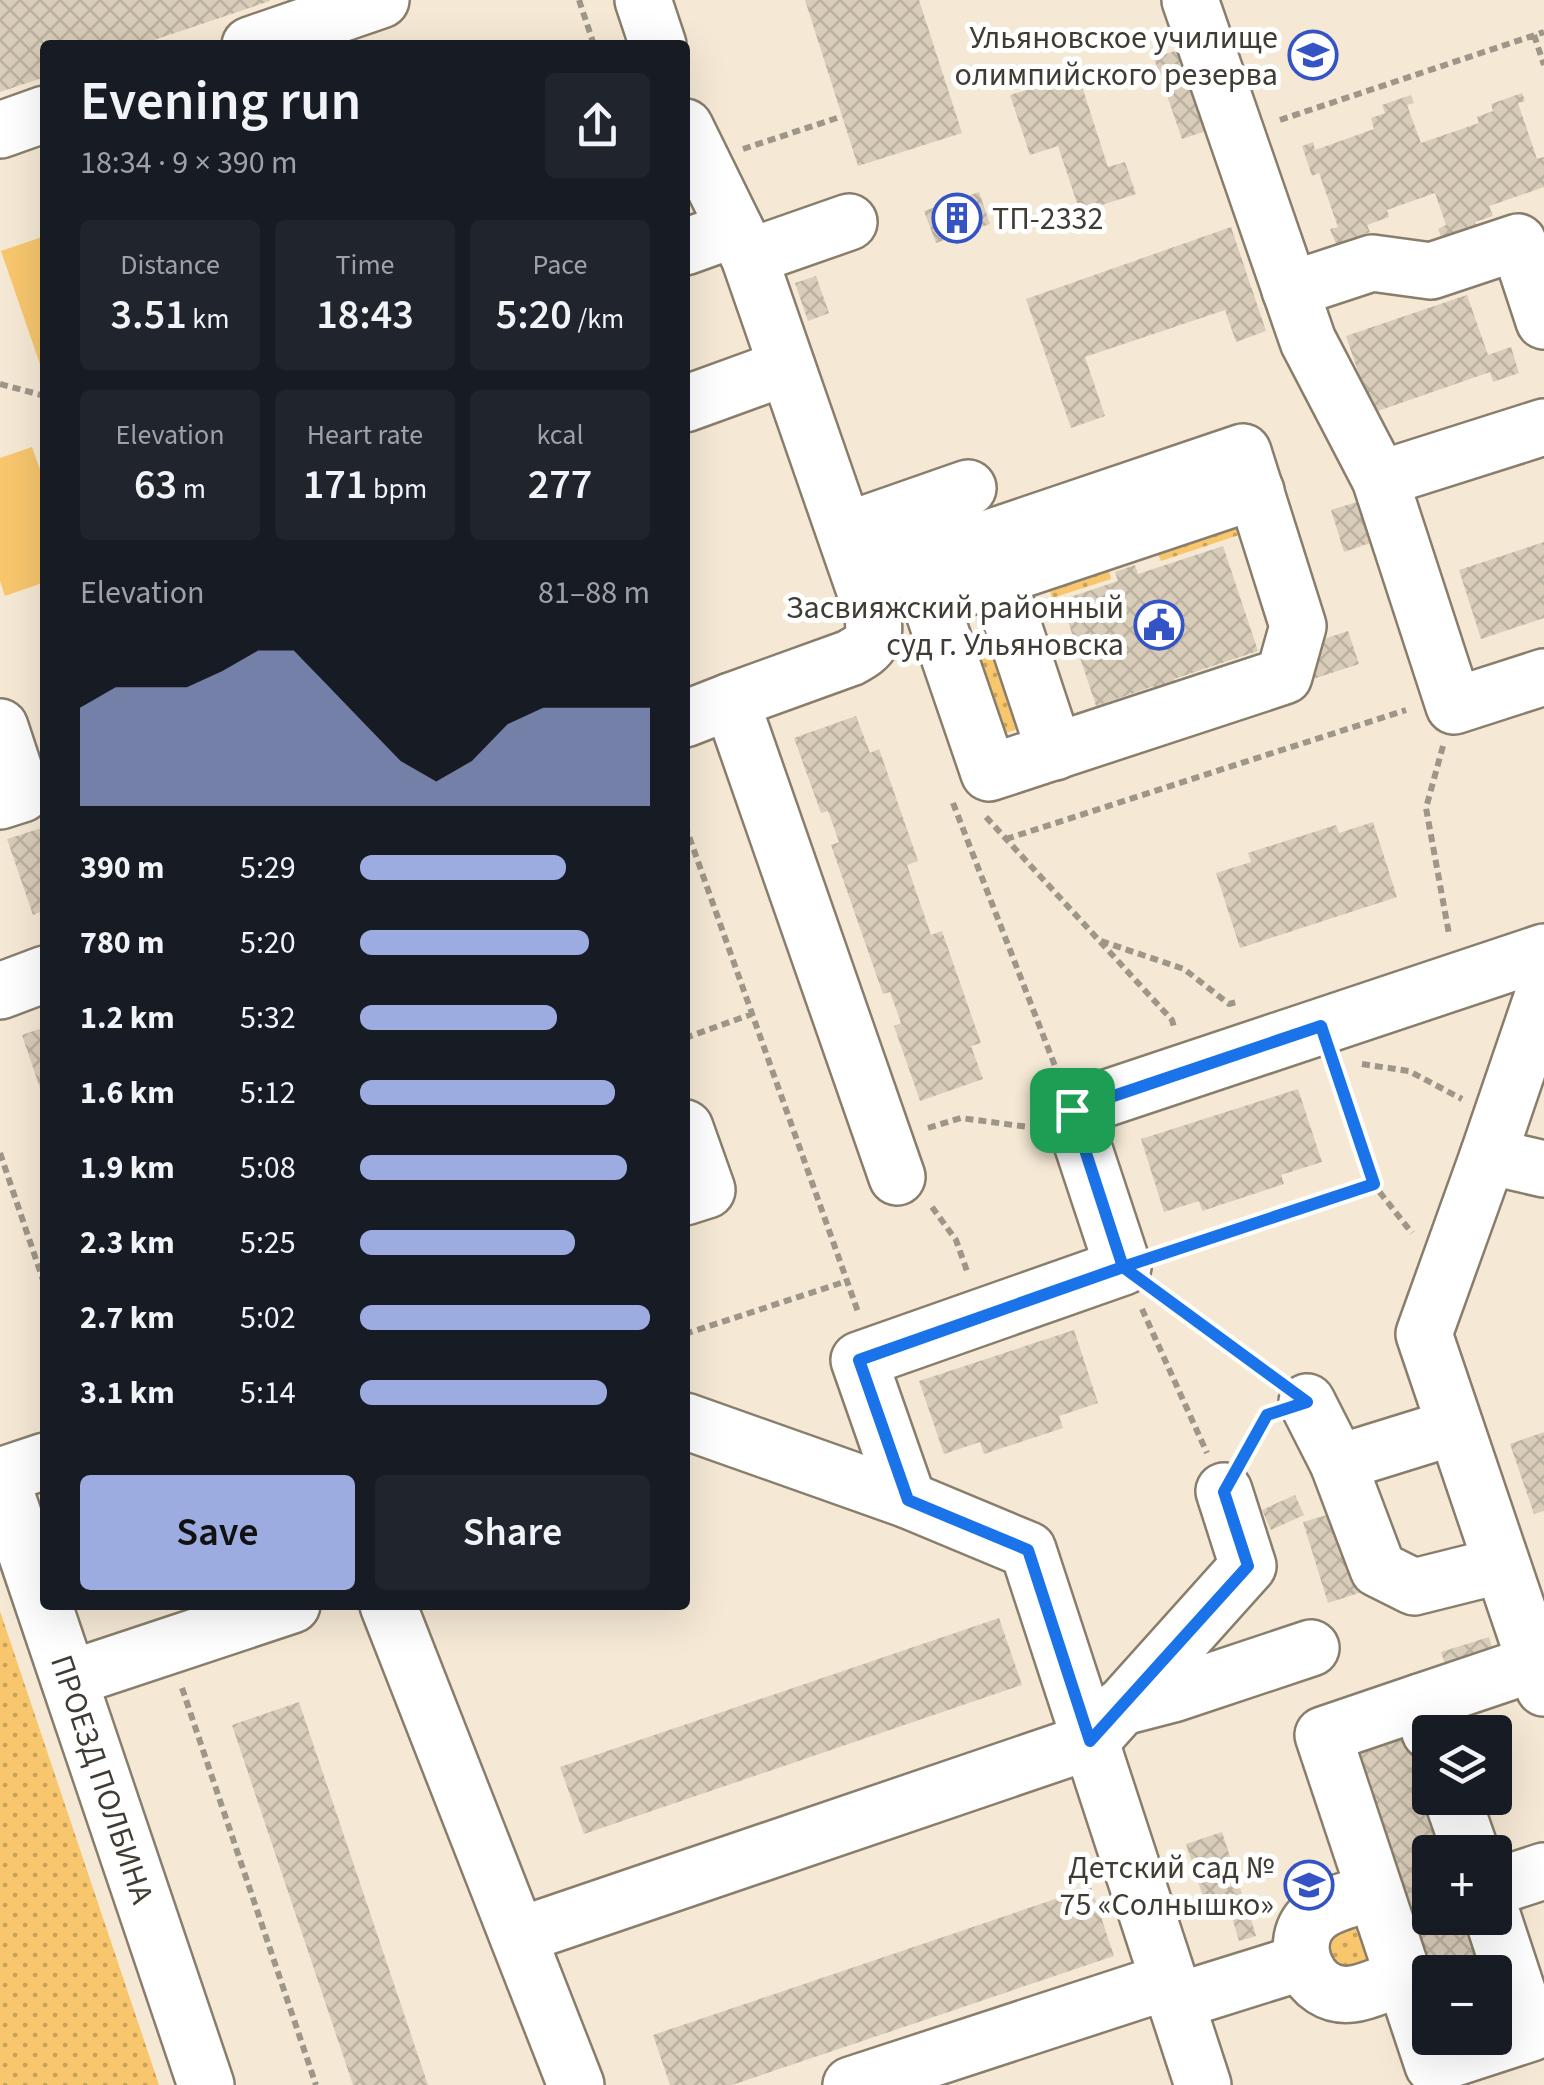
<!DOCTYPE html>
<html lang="en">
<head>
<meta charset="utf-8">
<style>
	:root { --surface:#171b24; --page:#20242c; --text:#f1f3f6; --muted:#9ea1a6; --accent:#9cabe0 }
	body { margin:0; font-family:"Source Sans 3",sans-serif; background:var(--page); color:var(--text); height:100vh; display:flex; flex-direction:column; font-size:38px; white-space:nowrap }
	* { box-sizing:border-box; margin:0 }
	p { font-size:32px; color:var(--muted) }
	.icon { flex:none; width:55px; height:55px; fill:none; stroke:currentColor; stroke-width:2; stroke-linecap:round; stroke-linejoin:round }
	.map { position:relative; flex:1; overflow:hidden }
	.drawer { position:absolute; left:40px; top:40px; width:650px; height:1570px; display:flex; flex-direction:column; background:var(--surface); border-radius:10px; box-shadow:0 10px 40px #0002 }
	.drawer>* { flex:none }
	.tools { position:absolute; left:1412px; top:1715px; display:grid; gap:20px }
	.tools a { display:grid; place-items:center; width:100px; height:100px; border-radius:10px; background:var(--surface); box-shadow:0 10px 40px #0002; font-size:50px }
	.pin { position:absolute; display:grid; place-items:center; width:85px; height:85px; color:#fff; margin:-42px; border-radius:20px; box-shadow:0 5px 15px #0006 }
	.round { display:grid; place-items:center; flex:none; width:105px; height:105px; border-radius:10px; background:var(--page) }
	.summary { display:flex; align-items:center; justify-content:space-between; height:170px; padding:0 40px }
	h1 { font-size:55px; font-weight:600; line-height:75px }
	.stats { display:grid; grid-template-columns:repeat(3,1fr); gap:15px; height:170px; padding:10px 40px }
	.stats div { display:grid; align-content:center; border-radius:10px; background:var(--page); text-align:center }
	.stats b { font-size:42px; font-weight:600 }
	.stats small { font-size:28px; font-weight:400 }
	.stats p { font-size:28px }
	.chart { height:280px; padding:20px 40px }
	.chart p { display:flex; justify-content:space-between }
	.chart svg { width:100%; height:180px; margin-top:10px; fill:var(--accent); opacity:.7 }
	.primary-button { display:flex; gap:20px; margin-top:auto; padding:20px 40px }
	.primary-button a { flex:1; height:115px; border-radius:10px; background:var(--accent); color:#111; font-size:40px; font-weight:600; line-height:115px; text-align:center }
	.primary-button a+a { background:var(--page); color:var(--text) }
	ul { padding:0 40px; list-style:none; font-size:32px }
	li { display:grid; grid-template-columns:160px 120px 1fr; align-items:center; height:75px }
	li i { height:25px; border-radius:12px; background:var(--accent) }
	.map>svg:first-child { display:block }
</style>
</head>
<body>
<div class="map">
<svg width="1544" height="2085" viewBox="0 0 1544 2085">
	<defs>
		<pattern id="grass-dots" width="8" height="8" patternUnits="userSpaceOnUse" patternTransform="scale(2.5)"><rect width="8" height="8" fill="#f7c66d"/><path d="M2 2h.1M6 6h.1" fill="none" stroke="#c9a25a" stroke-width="1.8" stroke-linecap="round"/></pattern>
		<pattern id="building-cross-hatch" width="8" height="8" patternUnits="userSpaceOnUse" patternTransform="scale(2.5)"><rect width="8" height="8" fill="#d9cdb9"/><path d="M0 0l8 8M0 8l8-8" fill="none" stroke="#bbb1a0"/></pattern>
	</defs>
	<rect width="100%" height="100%" fill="#f5e9d5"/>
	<path fill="url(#grass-dots)" d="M1217,515L1254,530L1161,561L1156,550L1108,567L1111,579L1052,598L1046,579Z
		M992,629L1024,727L997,736L965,637Z
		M0,1611L159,2085H0Z
		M1349,1923L1364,1931L1371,1954L1369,1962L1339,1974L1322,1940Z"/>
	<path fill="#f7c66d" d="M45,236V369L42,370L1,251Z
		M32,447L45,484V582L5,596L0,581V458Z"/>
	<path fill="url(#building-cross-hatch)" d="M0,0H270V1L139,45H45V77L0,92Z
		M805,0H919L962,133L858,166Z
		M1184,48L1212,129L1182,139L1154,58Z
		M1078,74L1108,167L1125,162L1136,194L1080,212L1058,146L1030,155L1010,95Z
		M1522,93L1525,101L1518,103L1537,159L1544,157V187L1489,206L1493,216L1475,222L1478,230L1443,242L1438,229L1446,225L1435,193L1387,210L1389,217L1367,225L1370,232L1336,244L1330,229L1338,227L1319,173L1312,176L1302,146L1313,142L1315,150L1374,129L1371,118L1385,113L1382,105L1411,95L1414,103L1407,105L1421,143L1479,123L1477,117L1493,111L1491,104Z
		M979,192L990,224L936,243L924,211Z
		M1231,227L1266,331L1236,342L1225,310L1085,357L1105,416L1071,428L1026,299Z
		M816,276L829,313L808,321L795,283Z
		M1467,295L1488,355L1511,347L1519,373L1493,382L1490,372L1372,413L1346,336Z
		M1366,499L1379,540L1344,552L1331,510Z
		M1544,542V618L1481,639L1459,570Z
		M1223,546L1258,651L1174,679L1177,689L1158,695L1154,686L1096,706L1061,600L1118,581L1115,572L1135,565L1138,574Z
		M1348,631L1359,664L1313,679L1302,646Z
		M856,716L870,753L879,749L918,861L907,865L931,935L942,931L981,1043L971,1046L983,1079L920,1101L894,1026L901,1023L890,992L883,994L831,845L839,842L828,811L821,813L794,738Z
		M1373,822L1397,897L1240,948L1216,873L1251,862L1248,853L1336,825L1339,833Z
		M45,827V910L33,915L7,839Z
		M45,1027V1100H44L22,1035Z
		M1298,1089L1322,1162L1281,1175L1284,1184L1202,1211L1199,1201L1164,1212L1141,1139Z
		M1074,1330L1098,1403L1059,1416L1063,1428L984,1454L980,1442L944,1454L919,1381Z
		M1544,1432V1511L1534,1514L1510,1444Z
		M1295,1495L1304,1515L1271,1530L1262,1510Z
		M1337,1512L1362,1592L1328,1603L1303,1522Z
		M999,1618L1022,1685L584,1834L560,1767Z
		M1489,1637L1495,1658L1448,1673L1441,1652Z
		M299,1702L428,2085H353L232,1725Z
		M1411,1713L1430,1770V1798L1458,1852H1430V1918H1480L1517,2029L1495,2037V1972H1430L1336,1738Z
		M1222,1832L1242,1894L1206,1906L1186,1844Z
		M1091,1887L1114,1956L732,2085H670L653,2035Z
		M1248,1909L1256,1936L1239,1941L1231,1914Z"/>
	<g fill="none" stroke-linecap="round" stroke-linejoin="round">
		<g stroke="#897e6c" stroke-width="60">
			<g id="minor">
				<path d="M643,0L658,45"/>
				<path d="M1190,0L1308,341L1380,479L1454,706L1544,677"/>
				<path d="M250,45L381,0"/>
				<path d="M685,127L749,257L873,614C875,640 874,645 850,658L731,701L897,1177"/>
				<path d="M0,130L45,114"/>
				<path d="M685,247L735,229"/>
				<path d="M749,257L849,222"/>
				<path d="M1290,290L1372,263L1431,271L1518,242L1544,321"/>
				<path d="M685,404L787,367"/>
				<path d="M1380,479L1544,427"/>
				<path d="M845,531L968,488"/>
				<path d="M997,577L1055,752"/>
				<path d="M862,581L1243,452L1298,626L1284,676L989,773L917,563"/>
				<path d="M930,600L1256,491"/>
				<path d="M685,719L731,701"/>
				<path d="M0,727L22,794L0,801"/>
				<path d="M0,991L45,974"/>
				<path d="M1544,992L1488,1156L1424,1334L1544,1688"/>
				<path d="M685,1128L707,1190L685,1197"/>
				<path d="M1488,1156L1544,1169"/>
				<path d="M1307,1402L1338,1463L1378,1569L1414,1587L1502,1565"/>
				<path d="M685,1421L908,1500"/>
				<path d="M1338,1463L1454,1427"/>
				<path id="s1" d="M0,1476L206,2085"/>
				<path d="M0,1476L45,1461"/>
				<path d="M388,1605L576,2085"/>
				<path d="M69,1679L292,1605"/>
				<path d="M1420,1702L1536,1663"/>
				<path d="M1119,1708L1173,1694L1311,1648"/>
				<path d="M1430,1732L1420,1702L1323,1735L1433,2065L1531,2033L1493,1918"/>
				<path d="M1452,1798L1471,1852"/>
				<path d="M1495,1887L1544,1871"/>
				<path d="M1375,1892C1357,1898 1332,1902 1317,1914C1283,1941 1308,2000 1352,1994C1369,1992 1387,1982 1404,1977"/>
				<path d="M518,1936L1091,1741L1248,1566L1224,1491"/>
				<path d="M1175,2002L1303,1962"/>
				<path d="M851,2085L1169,1981"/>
				<path d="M1203,2085L1028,1550L908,1500L859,1360L1123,1267L1071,1110L1544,952"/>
			</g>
		</g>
		<path stroke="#9e9688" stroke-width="6" stroke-dasharray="8 5" stroke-linecap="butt" d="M579,0L594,45
			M1534,35L1544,65
			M1280,120L1544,32
			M743,149L837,118
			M0,384L45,396
			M1443,746L1426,808L1449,934
			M953,803L1055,1066
			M986,817L1172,1020L1174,1027
			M685,825L858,1312
			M1006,839L1406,710
			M1101,941L1184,969L1229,1004L1237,1002
			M685,1038L752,1014
			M1362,1064L1409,1071L1462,1099
			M1336,1070L1374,1185L1412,1233
			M928,1128L961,1118L1028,1127
			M0,1153L45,1286
			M932,1207L956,1240L968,1274
			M1167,1252L1374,1185
			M1160,1294L1271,1375
			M1142,1309L1207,1453
			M685,1334L847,1281
			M1247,1451L1265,1419
			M182,1688L316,2085"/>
		<use href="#minor" stroke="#fff" stroke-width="55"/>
	</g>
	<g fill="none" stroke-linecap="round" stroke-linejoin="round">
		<g stroke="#fff" stroke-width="20">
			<path id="route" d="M1072,1110L1123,1267L859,1360L908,1500L1028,1550L1090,1741L1248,1566L1224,1492L1267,1415L1307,1402L1123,1267L1374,1184L1321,1026L1072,1110"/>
		</g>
		<use href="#route" stroke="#1a73e8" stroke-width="12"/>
	</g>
	<defs>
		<g id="university-ring" transform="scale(2.5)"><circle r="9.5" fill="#fff" stroke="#3454c5" stroke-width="1.5"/><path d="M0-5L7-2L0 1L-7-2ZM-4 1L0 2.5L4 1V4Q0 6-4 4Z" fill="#3454c5"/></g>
		<g id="building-ring" transform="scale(2.5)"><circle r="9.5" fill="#fff" stroke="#3454c5" stroke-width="1.5"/><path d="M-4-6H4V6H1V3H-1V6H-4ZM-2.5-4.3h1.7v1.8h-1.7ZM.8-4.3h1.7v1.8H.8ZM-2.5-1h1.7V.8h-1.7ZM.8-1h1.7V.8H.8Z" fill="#3454c5"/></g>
		<g id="civic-ring" transform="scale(2.5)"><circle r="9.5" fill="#fff" stroke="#3454c5" stroke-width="1.5"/><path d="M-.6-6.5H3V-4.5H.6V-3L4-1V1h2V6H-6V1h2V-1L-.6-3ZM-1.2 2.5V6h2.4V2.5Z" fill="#3454c5"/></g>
		<g id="school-ring" transform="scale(2.5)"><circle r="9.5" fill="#fff" stroke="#3454c5" stroke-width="1.5"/><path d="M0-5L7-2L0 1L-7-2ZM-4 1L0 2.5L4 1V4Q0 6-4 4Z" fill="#3454c5"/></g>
	</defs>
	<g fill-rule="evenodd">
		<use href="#university-ring" x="1313" y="55"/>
		<use href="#building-ring" x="957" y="218"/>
		<use href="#civic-ring" x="1159" y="625"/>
		<use href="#school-ring" x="1309" y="1885"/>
	</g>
	<g text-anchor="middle" stroke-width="10" stroke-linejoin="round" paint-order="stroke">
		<g font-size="32" fill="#403c34" stroke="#fff" text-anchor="end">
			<text x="1278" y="48">Ульяновское училище<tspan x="1278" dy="37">олимпийского резерва</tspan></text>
			<text x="992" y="229" text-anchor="start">ТП-2332</text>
			<text x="1124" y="618">Засвияжский районный<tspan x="1124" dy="37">суд г. Ульяновска</tspan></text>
			<text x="1274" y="1878">Детский сад №<tspan x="1274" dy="37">75 «Солнышко»</tspan></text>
		</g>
		<g font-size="32" fill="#403c34" stroke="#fff">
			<text dy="11" stroke="none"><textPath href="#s1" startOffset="320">ПРОЕЗД ПОЛБИНА</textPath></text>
		</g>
	</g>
</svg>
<div class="tools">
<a><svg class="icon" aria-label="layers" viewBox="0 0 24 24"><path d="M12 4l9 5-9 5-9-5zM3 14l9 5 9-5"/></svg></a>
<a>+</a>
<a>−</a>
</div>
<div class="pin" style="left:1072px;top:1110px;background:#1e9e55"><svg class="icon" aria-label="arrive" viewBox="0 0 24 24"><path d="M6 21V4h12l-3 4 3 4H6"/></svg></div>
<section class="drawer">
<div class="summary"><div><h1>Evening run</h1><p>18:34 · 9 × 390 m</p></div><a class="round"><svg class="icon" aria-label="share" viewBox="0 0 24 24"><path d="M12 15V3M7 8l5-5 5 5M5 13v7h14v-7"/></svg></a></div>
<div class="stats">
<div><p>Distance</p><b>3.51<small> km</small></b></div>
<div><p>Time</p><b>18:43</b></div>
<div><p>Pace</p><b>5:20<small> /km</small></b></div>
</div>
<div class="stats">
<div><p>Elevation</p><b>63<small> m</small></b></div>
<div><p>Heart rate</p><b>171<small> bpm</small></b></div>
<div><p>kcal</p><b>277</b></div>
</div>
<div class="chart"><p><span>Elevation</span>81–88 m</p>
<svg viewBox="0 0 160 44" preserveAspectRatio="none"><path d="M0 44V20L10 15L20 15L30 15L40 11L50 6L60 6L70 15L80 24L90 33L100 38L110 33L120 24L130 20L140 20L150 20L160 20V44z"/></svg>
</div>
<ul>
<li><b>390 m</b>5:29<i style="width:71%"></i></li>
<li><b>780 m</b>5:20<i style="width:79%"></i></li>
<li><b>1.2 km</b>5:32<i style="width:68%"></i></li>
<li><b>1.6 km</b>5:12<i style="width:88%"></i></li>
<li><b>1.9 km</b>5:08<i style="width:92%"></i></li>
<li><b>2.3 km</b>5:25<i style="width:74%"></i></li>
<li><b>2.7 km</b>5:02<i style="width:100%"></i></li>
<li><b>3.1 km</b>5:14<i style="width:85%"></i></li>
</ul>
<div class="primary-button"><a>Save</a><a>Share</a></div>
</section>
</div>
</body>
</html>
